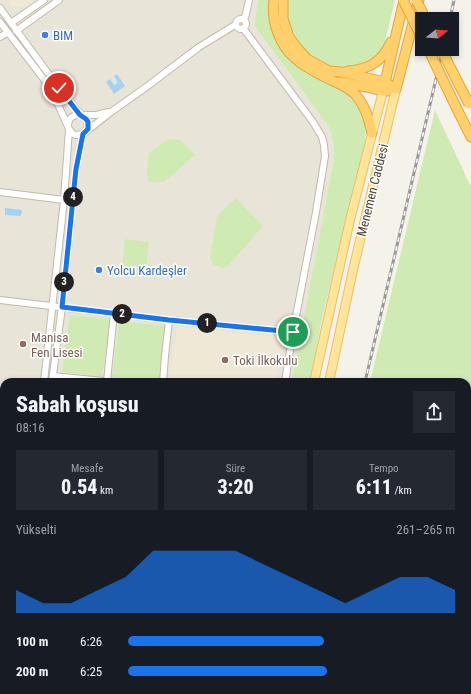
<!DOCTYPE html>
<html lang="tr">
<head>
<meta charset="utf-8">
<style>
	:root { --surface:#171b24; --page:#242831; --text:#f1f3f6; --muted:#9ea1a6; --accent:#1a73e8 }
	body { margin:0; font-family:"Roboto Condensed",sans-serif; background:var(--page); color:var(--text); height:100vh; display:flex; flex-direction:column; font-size:15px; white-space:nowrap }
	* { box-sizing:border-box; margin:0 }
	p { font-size:13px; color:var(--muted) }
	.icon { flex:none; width:22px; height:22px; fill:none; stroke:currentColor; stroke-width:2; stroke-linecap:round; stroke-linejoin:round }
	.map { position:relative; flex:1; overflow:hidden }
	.panel { position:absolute; left:0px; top:378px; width:471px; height:316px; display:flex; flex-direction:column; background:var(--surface); border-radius:12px 12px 0 0; box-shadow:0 2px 6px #0003 }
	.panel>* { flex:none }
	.needle { width:26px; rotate:73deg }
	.buttons { position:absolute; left:415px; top:12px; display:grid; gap:8px }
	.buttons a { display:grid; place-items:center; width:44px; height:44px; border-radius:0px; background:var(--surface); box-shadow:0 2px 6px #0003; font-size:20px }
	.pin { position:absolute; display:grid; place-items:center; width:34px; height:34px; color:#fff; margin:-17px; border:2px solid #fff; border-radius:50%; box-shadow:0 1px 4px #0007 }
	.km { position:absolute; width:20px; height:20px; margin:-10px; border-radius:50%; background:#222; color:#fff; font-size:11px; line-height:20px; text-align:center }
	.round { display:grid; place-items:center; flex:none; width:42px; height:42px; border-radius:0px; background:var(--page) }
	.headline { display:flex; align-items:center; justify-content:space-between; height:68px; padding:0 16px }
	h1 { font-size:22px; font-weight:800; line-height:30px }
	.figures { display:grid; grid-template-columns:repeat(3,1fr); gap:6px; height:68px; padding:4px 16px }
	.figures div { display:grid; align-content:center; border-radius:0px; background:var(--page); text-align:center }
	.figures b { font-size:20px; font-weight:800 }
	.figures small { font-size:11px; font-weight:400 }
	.figures p { font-size:11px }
	.chart { height:112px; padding:8px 16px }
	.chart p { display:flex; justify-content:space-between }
	.chart svg { width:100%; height:72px; margin-top:4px; fill:var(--accent); opacity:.7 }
	ul { padding:0 16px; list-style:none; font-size:13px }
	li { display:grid; grid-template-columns:64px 48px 1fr; align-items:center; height:30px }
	li i { height:10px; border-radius:5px; background:var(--accent) }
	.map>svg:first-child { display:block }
</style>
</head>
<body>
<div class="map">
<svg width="471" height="694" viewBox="0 0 471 694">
	<rect width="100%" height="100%" fill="#f5f2ea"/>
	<path fill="#e9e4d8" d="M0,0H258L254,25L329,127L333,142L334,159L293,382H4V690H222L221,694H0Z"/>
	<path fill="#efe8d4" d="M7,0H38L28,8L11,6Z
		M177,327L278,337L282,339L276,382H169L168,381Z"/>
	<path fill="#d0eab3" d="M258,0H269V14L273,33L283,51L294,64L308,75L338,86L357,101L365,119L366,127L365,143L322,319L310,382H292L334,159L333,142L329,127L254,25Z
		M283,0H395L385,42L380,59L341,72L314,63L289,37Z
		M435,110L471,187V694H375L372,690H467V382H370Z
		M172,139L180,140L195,155L164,182H152L148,180L147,170L149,153L167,140Z
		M236,198L263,226L228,266C222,270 217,266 212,264L210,258L217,216Z
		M125,239L149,242L146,269L122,266Z
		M70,315L111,319L102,376L62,372Z
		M119,321L165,326L159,382H151L112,377Z
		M0,472H4V597H0Z
		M0,656H4V690H14V694H0Z
		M227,690H256L255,694H226Z
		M297,690H355L363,694H296Z"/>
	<path fill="#a6d2f2" d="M117,74L125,86L114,94L106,82L110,79L114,85L118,83L114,76Z
		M5,208L22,210L21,216L5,215Z"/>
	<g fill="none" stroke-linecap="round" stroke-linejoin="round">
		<g stroke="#c1baac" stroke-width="8">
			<path id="minor" d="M0,8L59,88L81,115L86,119L88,125L86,131
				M236 24a5 5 0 1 1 10 0a5 5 0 1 1-10 0Z
				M244,20L246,14L249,0
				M0,22L43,78L57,102L69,129L64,200L44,382
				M11,23L44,0
				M243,28L313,122L322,137L324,145L325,156L316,212L293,332L285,382
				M16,31L59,0
				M0,37L8,32
				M68,126C68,110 85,116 96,115C100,114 105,113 109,112
				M69,129L73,134L76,135L83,134L111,112L149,85L199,47L235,25
				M0,192L64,200
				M0,300L169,320L293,332
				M53,376L114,382
				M107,381L114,313
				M52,382L62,307L76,169L83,134
				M163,382L165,356L169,320
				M0,453L4,454
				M0,463L4,464
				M0,653H4
				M364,690L367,694
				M16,694L17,690"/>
		</g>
		<g stroke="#e7c267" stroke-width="10">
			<path id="major" d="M314,382L350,220L383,91
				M329,382L353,270L396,89
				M0,605L4,606
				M0,616L4,617
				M256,694V690
				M268,694L269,690"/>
		</g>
		<g stroke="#e1a638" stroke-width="11">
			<path id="highway" d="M274,0C271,20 279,45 295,58C303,66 313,71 323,76C334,82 346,85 355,94C366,107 368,117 372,133
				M283,0V19L289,37L297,48L307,59L329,71L341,72L385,82L396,89
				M348,71C370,69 382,62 391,42
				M340,82L367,87L383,91H388
				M396,89L419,0
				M383,91L404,0
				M457,109L471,137"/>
		</g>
		<use href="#minor" stroke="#fff" stroke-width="6"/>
		<use href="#major" stroke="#ffe49a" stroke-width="8"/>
		<use href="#highway" stroke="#ffd06c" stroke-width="9"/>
		<g stroke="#999" stroke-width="3">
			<path id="rail" d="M450,19L454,0
				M365,382L443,49
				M292,694L293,690"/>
		</g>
		<use href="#rail" stroke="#fff" stroke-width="1.5" stroke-dasharray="4.5" stroke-linecap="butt"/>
		<g stroke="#e1a638" stroke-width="11" stroke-linecap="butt">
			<path id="highway-bridge" d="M403,0L422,38
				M416,0L426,19
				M428,49L457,109
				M441,49L469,104"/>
		</g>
		<use href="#highway-bridge" stroke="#ffd06c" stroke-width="9"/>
	</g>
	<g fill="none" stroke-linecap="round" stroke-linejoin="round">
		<g stroke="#fff" stroke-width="8">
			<path id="route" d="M59,88L80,115L86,119L88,122V129L83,134L76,169L62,307L169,320L293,332"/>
		</g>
		<use href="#route" stroke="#1a73e8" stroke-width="5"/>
	</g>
	<g fill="#3f7fe0" stroke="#fff" stroke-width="1.5">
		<circle cx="45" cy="35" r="4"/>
		<circle cx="99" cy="270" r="4"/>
	</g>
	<g fill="#8d6e63" stroke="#fff" stroke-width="1.5">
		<circle cx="23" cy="344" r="4"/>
		<circle cx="225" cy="360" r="4"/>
	</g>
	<g text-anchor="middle" stroke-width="3" stroke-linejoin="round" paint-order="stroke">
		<g font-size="13" fill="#366cbe" stroke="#fff" text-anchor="start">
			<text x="53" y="40">BIM</text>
			<text x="107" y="275">Yolcu Kardeşler</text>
		</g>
		<g font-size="13" fill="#4a4338" stroke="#fff">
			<text transform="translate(372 190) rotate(-76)" y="5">Menemen Caddesi</text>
		</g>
		<g font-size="13" fill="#785e54" stroke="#fff" text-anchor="start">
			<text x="31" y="342">Manisa<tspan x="31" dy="15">Fen Lisesi</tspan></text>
			<text x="233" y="365">Toki İlkokulu</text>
		</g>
	</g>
</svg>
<div class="buttons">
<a><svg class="needle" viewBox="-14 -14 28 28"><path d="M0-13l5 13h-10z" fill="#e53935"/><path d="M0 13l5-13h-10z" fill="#9ea1a6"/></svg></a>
</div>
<div class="pin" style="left:293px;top:332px;background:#1e9e55"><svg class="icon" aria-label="arrive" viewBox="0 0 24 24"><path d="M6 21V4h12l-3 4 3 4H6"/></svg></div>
<div class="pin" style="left:59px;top:88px;background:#d93025"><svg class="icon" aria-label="check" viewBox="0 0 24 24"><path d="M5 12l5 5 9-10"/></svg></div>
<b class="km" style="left:207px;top:323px">1</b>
<b class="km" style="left:122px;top:314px">2</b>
<b class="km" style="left:64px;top:282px">3</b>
<b class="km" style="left:73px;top:197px">4</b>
<section class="panel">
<div class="headline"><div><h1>Sabah koşusu</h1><p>08:16</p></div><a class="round"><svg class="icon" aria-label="share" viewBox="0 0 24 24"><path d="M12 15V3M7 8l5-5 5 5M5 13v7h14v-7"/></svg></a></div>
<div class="figures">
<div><p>Mesafe</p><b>0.54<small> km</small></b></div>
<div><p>Süre</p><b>3:20</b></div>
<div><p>Tempo</p><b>6:11<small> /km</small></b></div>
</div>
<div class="chart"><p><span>Yükselti</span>261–265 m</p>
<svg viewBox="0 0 160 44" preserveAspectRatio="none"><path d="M0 44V30L10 38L20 38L30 30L40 22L50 6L60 6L70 6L80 6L90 14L100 22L110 30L120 38L130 30L140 22L150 22L160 30V44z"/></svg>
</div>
<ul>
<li><b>100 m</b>6:26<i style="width:60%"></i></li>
<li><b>200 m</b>6:25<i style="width:61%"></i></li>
</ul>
</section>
</div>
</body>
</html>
